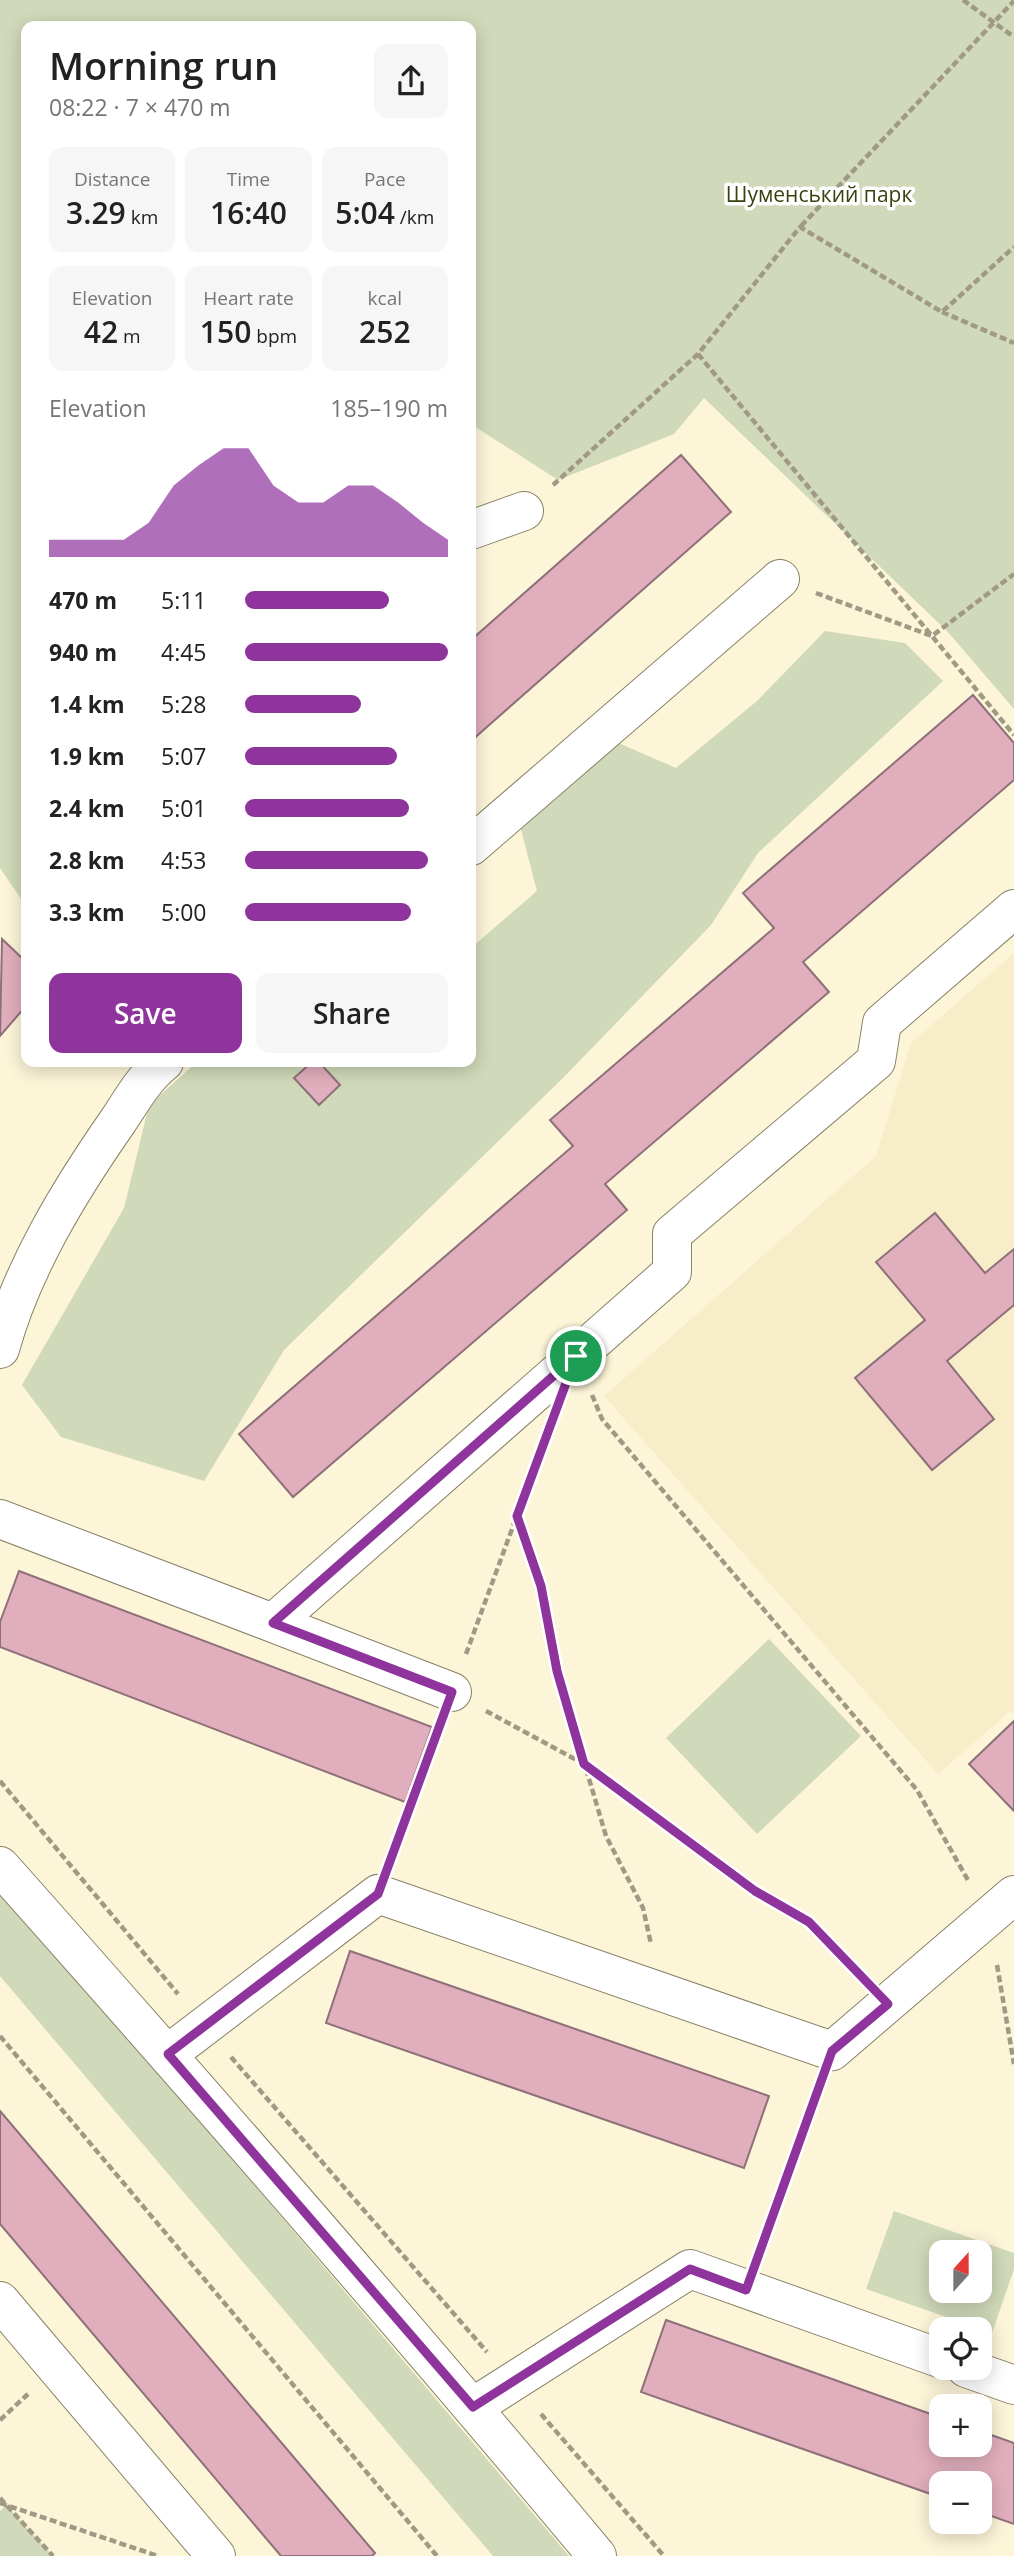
<!DOCTYPE html>
<html lang="en">
<head>
<meta charset="utf-8">
<style>
	:root { --surface:#fff; --page:#f6f6f6; --text:#222; --muted:#767676; --accent:#8f339d }
	body { margin:0; font-family:"Open Sans",sans-serif; background:var(--page); color:var(--text); height:100vh; display:flex; flex-direction:column; font-size:26px; white-space:nowrap }
	* { box-sizing:border-box; margin:0 }
	p { font-size:23px; color:var(--muted) }
	.icon { flex:none; width:38px; height:38px; fill:none; stroke:currentColor; stroke-width:2; stroke-linecap:round; stroke-linejoin:round }
	.map { position:relative; flex:1; overflow:hidden }
	.panel { position:absolute; left:21px; top:21px; width:455px; height:1046px; display:flex; flex-direction:column; background:var(--surface); border-radius:14px; box-shadow:0 4px 18px #0003 }
	.panel>* { flex:none }
	.needle { width:46px; rotate:21deg }
	.controls { position:absolute; left:929px; top:2240px; display:grid; gap:14px }
	.controls a { display:grid; place-items:center; width:63px; height:63px; border-radius:14px; background:var(--surface); box-shadow:0 4px 18px #0003; font-size:35px }
	.pin { position:absolute; display:grid; place-items:center; width:60px; height:60px; color:#fff; margin:-30px; border:4px solid #fff; border-radius:50%; box-shadow:0 2px 7px #0007 }
	.round { display:grid; place-items:center; flex:none; width:74px; height:74px; border-radius:14px; background:var(--page) }
	.head { display:flex; align-items:center; justify-content:space-between; height:119px; padding:0 28px }
	h1 { font-size:38px; font-weight:600; line-height:52px }
	.stats { display:grid; grid-template-columns:repeat(3,1fr); gap:10px; height:119px; padding:7px 28px }
	.stats div { display:grid; align-content:center; border-radius:14px; background:var(--page); text-align:center }
	.stats b { font-size:30px; font-weight:600 }
	.stats small { font-size:19px; font-weight:400 }
	.stats p { font-size:19px }
	.chart { height:196px; padding:14px 28px }
	.chart p { display:flex; justify-content:space-between }
	.chart svg { width:100%; height:126px; margin-top:7px; fill:var(--accent); opacity:.7 }
	.primary-button { display:flex; gap:14px; margin-top:auto; padding:14px 28px }
	.primary-button a { flex:1; height:80px; border-radius:14px; background:var(--accent); color:#fff; font-size:28px; font-weight:600; line-height:80px; text-align:center }
	.primary-button a+a { background:var(--page); color:var(--text) }
	ul { padding:0 28px; list-style:none; font-size:23px }
	li { display:grid; grid-template-columns:112px 84px 1fr; align-items:center; height:52px }
	li i { height:18px; border-radius:9px; background:var(--accent) }
	.map>svg:first-child { display:block }
</style>
</head>
<body>
<div class="map">
<svg width="1014" height="2556" viewBox="0 0 1014 2556">
	<rect width="100%" height="100%" fill="#fdf5d8"/>
	<path fill="#f7edc8" d="M1014,953V1713L1009,1712L938,1774L604,1396L876,1156L911,1043Z"/>
	<path fill="#d0d9b9" fill-rule="evenodd" d="M0,0H1014V709L947,631L704,398L674,434L558,480L474,426L471,429V26H26V906L0,868Z
		M825,631L905,643L943,681L758,853L711,925L563,1078L284,1350L204,1481L61,1437L22,1385L124,1208L149,1105L197,1062H471V948L537,891L520,826L616,742L676,768L757,701Z
		M769,1639L861,1736L757,1834L666,1738Z
		M0,1885L569,2556H493L0,1976Z
		M894,2211L1014,2253V2269L992,2333L866,2289ZM942,2252H980V2291H942Z
		M6,2505L53,2556H0V2511Z"/>
	<path fill="#e1aebd" stroke="#8e7079" stroke-width="2" d="M681,455L731,512L471,741V640Z
		M973,695L1014,743V780L803,962L829,992L605,1184L627,1210L293,1497L239,1434L573,1146L550,1120L774,928L743,893Z
		M2,939L22,958L26,953V1006L0,1036Z
		M312,1062H319L340,1085L319,1105L294,1078Z
		M935,1213L985,1273L1014,1249V1305L947,1361L994,1419L932,1470L855,1378L925,1320L876,1262Z
		M19,1571L432,1727L405,1802L0,1647V1622Z
		M1014,1721V1811L969,1764Z
		M350,1951L769,2096L744,2168L326,2023Z
		M0,2111L375,2553L372,2556H281L0,2224Z
		M666,2320L942,2418V2445H980V2431L1014,2443V2524L980,2512V2483H942V2498L641,2392Z"/>
	<g fill="none" stroke-linecap="round" stroke-linejoin="round">
		<g stroke="#898268" stroke-width="40">
			<path id="minor" d="M471,530L524,511
				M471,846L780,579
				M0,1349C22,1268 70,1190 118,1121C132,1100 144,1078 164,1062
				M0,1519L273,1623L672,1272V1234L876,1061L882,1023L1014,909
				M273,1623L452,1692
				M0,1866C202,2093 402,2322 597,2556
				M168,2054L378,1894L832,2051L1014,1895
				M0,2301L216,2556
				M966,2368L1014,2385
				M473,2407L690,2269L942,2359"/>
		</g>
		<path stroke="#9f9985" stroke-width="4.5" stroke-dasharray="7 3.5" stroke-linecap="butt" d="M963,0L1014,37
			M801,226L1014,1
			M942,312L1014,343
			M698,354L1014,735
			M553,485L698,354L800,227L942,312L1014,247
			M816,593L932,636L1014,574
			M592,1395L602,1419L917,1790L969,1882
			M517,1516L541,1586L557,1671L606,1836L643,1908L651,1944
			M466,1654L544,1442
			M486,1711L584,1764L755,1891L809,1922L860,1975
			M0,1781L178,1994
			M392,1854L438,1731
			M997,1965L1014,2064
			M0,2036L437,2556
			M231,2057L487,2352
			M760,2251L819,2088
			M541,2414L664,2556
			M0,2420L28,2394
			M0,2498L53,2556
			M0,2503L158,2556"/>
		<use href="#minor" stroke="#fff" stroke-width="38"/>
	</g>
	<g fill="none" stroke-linecap="round" stroke-linejoin="round">
		<g stroke="#fff" stroke-width="14">
			<path id="route" d="M576,1356L517,1516L541,1586L557,1671L584,1764L755,1891L809,1922L888,2004L832,2051L746,2290L690,2269L473,2407L168,2054L378,1894L452,1692L273,1623Z"/>
		</g>
		<use href="#route" stroke="#8f339d" stroke-width="9"/>
	</g>
	<g text-anchor="middle" stroke-width="7" stroke-linejoin="round" paint-order="stroke">
		<g font-size="21" fill="#38420f" stroke="#fff">
			<text x="819" y="202">Шуменський парк</text>
		</g>
	</g>
</svg>
<div class="controls">
<a><svg class="needle" viewBox="-14 -14 28 28"><path d="M0-13l5 13h-10z" fill="#e53935"/><path d="M0 13l5-13h-10z" fill="#767676"/></svg></a>
<a><svg class="icon" aria-label="locate" viewBox="0 0 24 24"><circle cx="12" cy="12" r="6"/><path d="M12 2v4M12 18v4M2 12h4M18 12h4"/></svg></a>
<a>+</a>
<a>−</a>
</div>
<div class="pin" style="left:576px;top:1356px;background:#1e9e55"><svg class="icon" aria-label="arrive" viewBox="0 0 24 24"><path d="M6 21V4h12l-3 4 3 4H6"/></svg></div>
<section class="panel">
<div class="head"><div><h1>Morning run</h1><p>08:22 · 7 × 470 m</p></div><a class="round"><svg class="icon" aria-label="share" viewBox="0 0 24 24"><path d="M12 15V3M7 8l5-5 5 5M5 13v7h14v-7"/></svg></a></div>
<div class="stats">
<div><p>Distance</p><b>3.29<small> km</small></b></div>
<div><p>Time</p><b>16:40</b></div>
<div><p>Pace</p><b>5:04<small> /km</small></b></div>
</div>
<div class="stats">
<div><p>Elevation</p><b>42<small> m</small></b></div>
<div><p>Heart rate</p><b>150<small> bpm</small></b></div>
<div><p>kcal</p><b>252</b></div>
</div>
<div class="chart"><p><span>Elevation</span>185–190 m</p>
<svg viewBox="0 0 160 44" preserveAspectRatio="none"><path d="M0 44V38L10 38L20 38L30 38L40 32L50 19L60 12L70 6L80 6L90 19L100 25L110 25L120 19L130 19L140 25L150 32L160 38V44z"/></svg>
</div>
<ul>
<li><b>470 m</b>5:11<i style="width:71%"></i></li>
<li><b>940 m</b>4:45<i style="width:100%"></i></li>
<li><b>1.4 km</b>5:28<i style="width:57%"></i></li>
<li><b>1.9 km</b>5:07<i style="width:75%"></i></li>
<li><b>2.4 km</b>5:01<i style="width:81%"></i></li>
<li><b>2.8 km</b>4:53<i style="width:90%"></i></li>
<li><b>3.3 km</b>5:00<i style="width:82%"></i></li>
</ul>
<div class="primary-button"><a>Save</a><a>Share</a></div>
</section>
</div>
</body>
</html>
